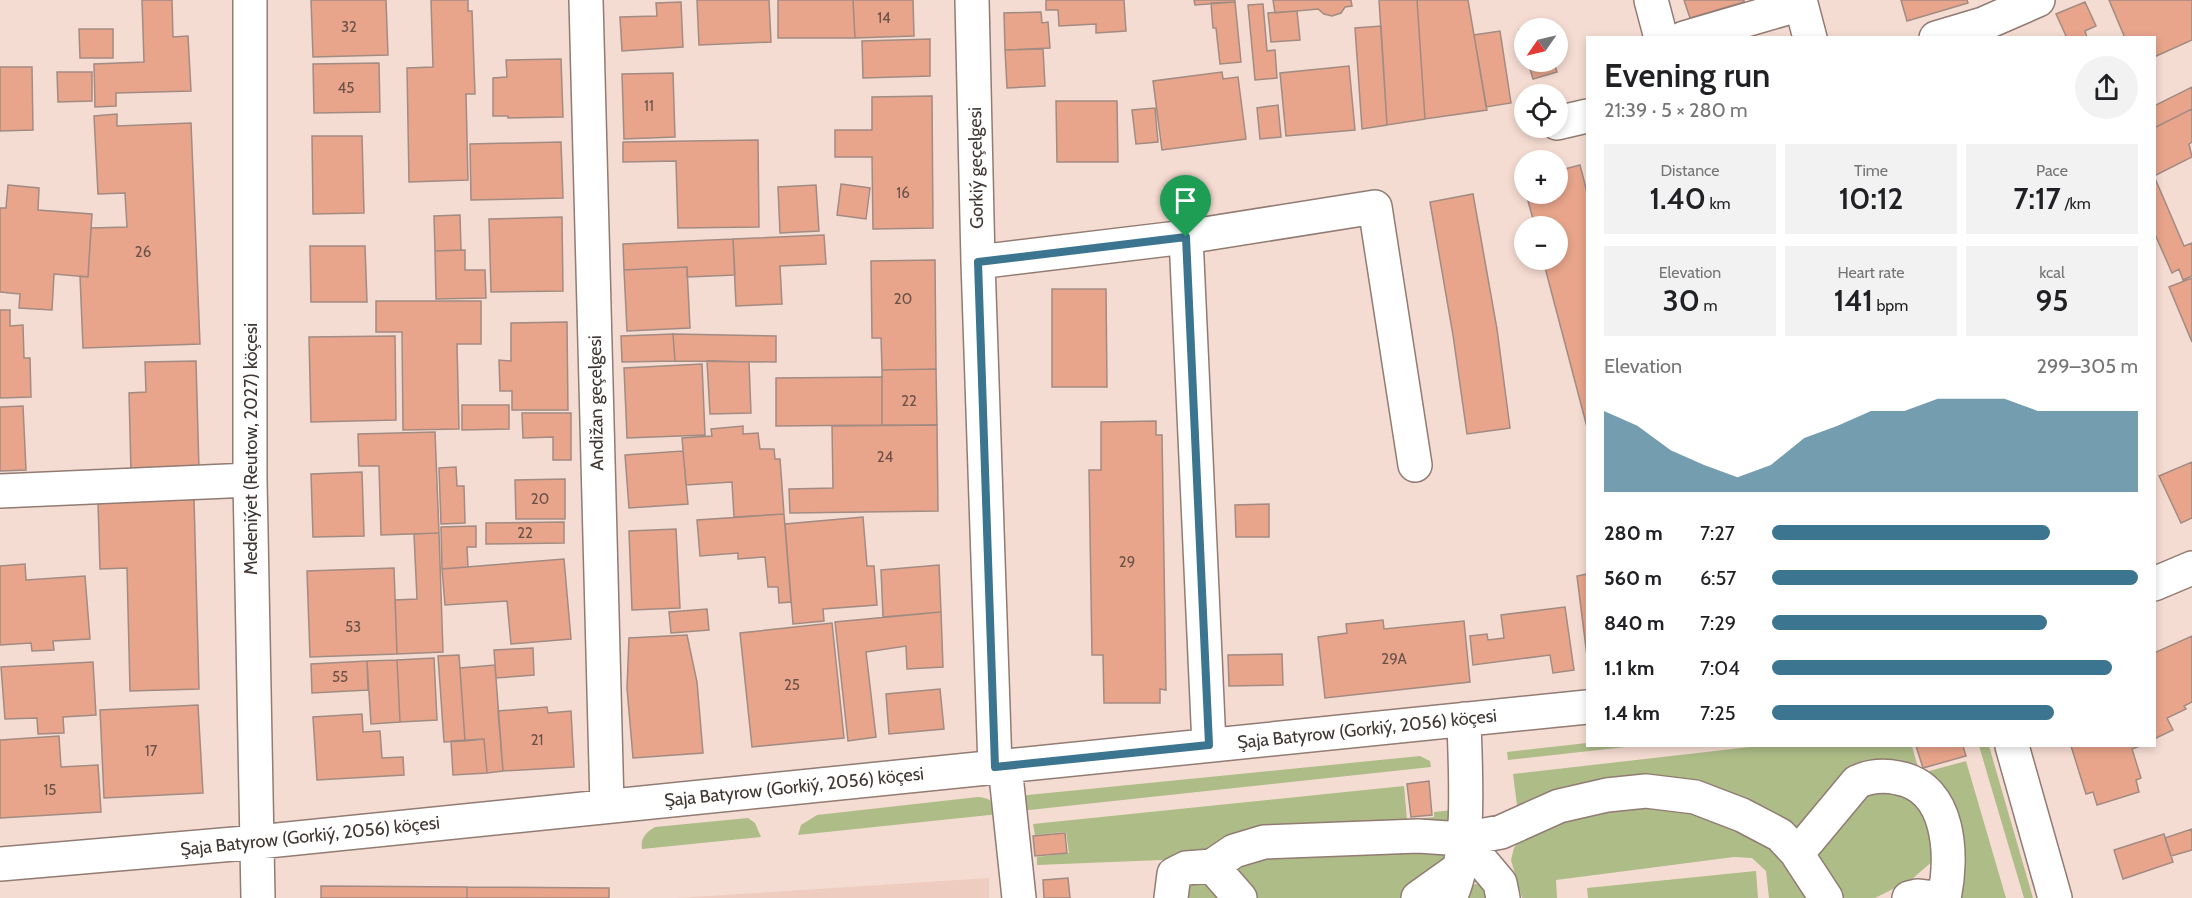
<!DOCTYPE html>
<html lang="en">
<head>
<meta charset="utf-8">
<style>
	:root { --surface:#fff; --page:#f2f2f2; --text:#202124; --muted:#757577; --accent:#3c758f }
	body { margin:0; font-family:Cabin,sans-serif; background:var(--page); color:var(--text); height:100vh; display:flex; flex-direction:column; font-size:22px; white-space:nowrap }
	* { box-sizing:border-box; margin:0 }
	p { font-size:20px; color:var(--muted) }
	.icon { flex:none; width:33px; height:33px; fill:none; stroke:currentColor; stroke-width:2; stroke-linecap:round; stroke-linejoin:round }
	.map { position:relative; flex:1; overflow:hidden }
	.details { position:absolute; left:1586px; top:36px; width:570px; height:711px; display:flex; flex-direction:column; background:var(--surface); border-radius:0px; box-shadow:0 3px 9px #0003 }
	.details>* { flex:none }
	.needle { width:39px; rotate:236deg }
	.fabs { position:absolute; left:1514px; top:18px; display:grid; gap:12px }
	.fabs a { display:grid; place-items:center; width:54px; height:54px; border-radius:50%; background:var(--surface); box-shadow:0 3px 9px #0003; font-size:30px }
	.pin { position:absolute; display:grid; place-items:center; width:51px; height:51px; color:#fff; margin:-62px -26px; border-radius:50% 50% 50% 0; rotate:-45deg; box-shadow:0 0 6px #0007 }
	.pin .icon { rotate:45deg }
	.round { display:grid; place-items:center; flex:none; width:63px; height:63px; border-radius:32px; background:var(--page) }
	.headline { display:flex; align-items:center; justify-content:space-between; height:102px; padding:0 18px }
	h1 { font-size:33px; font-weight:600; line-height:45px }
	.figures { display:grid; grid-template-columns:repeat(3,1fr); gap:9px; height:102px; padding:6px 18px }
	.figures div { display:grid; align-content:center; border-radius:0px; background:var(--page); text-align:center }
	.figures b { font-size:30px; font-weight:600 }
	.figures small { font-size:16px; font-weight:400 }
	.figures p { font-size:16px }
	.chart { height:168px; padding:12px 18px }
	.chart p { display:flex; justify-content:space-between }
	.chart svg { width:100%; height:108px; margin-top:6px; fill:var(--accent); opacity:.7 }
	ul { padding:0 18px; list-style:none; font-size:20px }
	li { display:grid; grid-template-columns:96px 72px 1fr; align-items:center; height:45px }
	li i { height:15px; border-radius:8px; background:var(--accent) }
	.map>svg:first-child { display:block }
</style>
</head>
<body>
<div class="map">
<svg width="2192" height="898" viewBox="0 0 2192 898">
	<rect width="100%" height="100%" fill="#f5dcd2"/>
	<path fill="#eecdc0" d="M989,878V898H677Z"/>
	<path fill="#aebc88" d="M1587,743V746H1635L1508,760L1507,752Z
		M1759,746H1912L1919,771L1899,769L1798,835L1701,791L1518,813L1513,774Z
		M1979,746H1989L2033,898H2024Z
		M1420,756L1430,761L1431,767L1020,811L1023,797L1028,795Z
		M1966,761L2006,898H1953L1922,773Z
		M1404,786L1407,820L1434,817V812L1454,810V815L1447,823L1186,859L1037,865V857L1069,853L1066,832L1035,835L1033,824Z
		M1863,790L1919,794L1935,859L1911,880L1875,898H1835L1820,868L1816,850Z
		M978,797C991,798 994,802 999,814L798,835L801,825L817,815Z
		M1612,804L1682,806L1774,844L1815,898H1769L1766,871L1752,858L1734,857L1556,880L1557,898H1522L1511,860L1514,848L1523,834Z
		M748,818L755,823L761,837L642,849C640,839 646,832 655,827Z
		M1433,849L1447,855L1443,868L1400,898H1258L1234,879L1236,863L1242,858Z
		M1756,871L1758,898H1588L1587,888Z
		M1200,880L1224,898H1189L1186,894L1187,881Z
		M1479,883L1486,889L1490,898H1465L1473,885Z"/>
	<path fill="#e8a58b" stroke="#a28b82" stroke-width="1.5" d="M142,0H172L173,37L188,36L191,91L116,93V106L95,107L94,64L144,62Z
		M311,0H386L388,55L313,57Z
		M431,0H468V11H472L475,94H466L468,180L409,182L407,68L433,67Z
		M697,0H769L771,42L699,45Z
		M778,0H853L855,38H778Z
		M853,0H913L914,36L855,38Z
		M1046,0H1124L1126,31L1096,33V24L1059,26L1058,10H1046Z
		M1194,0H1235V2L1195,5Z
		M1273,0H1351L1352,6L1345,7L1341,13L1332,16L1324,14L1318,9L1275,13Z
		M1379,0H1417L1425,119L1387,125Z
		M1417,0H1468L1487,110L1425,119Z
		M1684,0H1744V2L1690,18Z
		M1901,0H1967L1968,3L1907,21Z
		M2109,0H2192V40L2154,57V38H2125Z
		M681,2L683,47L622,51L620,17L657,16L656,3Z
		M1235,2L1241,62L1220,64L1216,28H1213L1211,3Z
		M2085,2L2096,26L2085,31L2087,38H2067L2056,14Z
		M1263,4L1267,51L1275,50L1277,78L1255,80L1248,5Z
		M1297,11L1300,40L1271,42L1268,13Z
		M1041,12L1042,23L1048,22L1050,48L1005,50L1004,13Z
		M1543,23L1545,28H1524V48L1519,30Z
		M1381,26L1387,125L1362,129L1355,28Z
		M79,29H113V58H80Z
		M1500,31L1511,103L1486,107L1474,35Z
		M930,39V76L863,78L862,41Z
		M1043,49L1045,86L1007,88L1005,50Z
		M561,59L563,117L508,118V116H493V78L507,77L506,60Z
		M1528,62H1554L1557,72L1533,79Z
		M379,63L380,112L314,113L313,64Z
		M1349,66L1355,130L1286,136L1280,73Z
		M0,67H32L33,130L0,131Z
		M57,72H92V101L58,102Z
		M1222,72L1223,79L1238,77L1246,139L1162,150L1153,81Z
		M673,73L675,137L624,139L622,74Z
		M2192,87V109L2154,128V106Z
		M932,96L933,228L873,229L872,157H835V130H872V97Z
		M1056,101H1117L1118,162H1057Z
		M1278,105L1281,137L1260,139L1257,108Z
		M1155,108L1158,142L1136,144L1132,110Z
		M2192,109V142L2189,144L2192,157L2154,176V128Z
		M117,114V126L191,123L200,344L83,348L80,276L88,277L91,228L127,227L125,193L98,194L94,116Z
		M312,136H362L364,213L313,214Z
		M758,140L759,227L678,228L676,161L623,162V142Z
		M561,142L563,198L471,200L470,144Z
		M1580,165L1587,192V427L1543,260H1557V226H1535L1526,194H1557V171Z
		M2154,176L2184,246L2192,243V276L2183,280L2179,269L2172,273L2154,232Z
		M841,184L870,188L866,219L837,215Z
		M8,185L39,188L38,210L92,214L88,277L54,274L52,310L19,308L20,294L0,292V208H6Z
		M816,185L819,231L780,233L778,187Z
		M1473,194L1497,329L1510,428L1467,434L1453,335L1430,202Z
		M460,215L461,250L435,251L434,216Z
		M562,217L563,291L491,292L489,219Z
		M824,235L826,264L780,266L782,304L736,306L733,239Z
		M733,239L735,275L687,277V267L624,270L623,244Z
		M310,246H365L367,302H311Z
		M465,250V270H485L486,298L436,299L435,251Z
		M935,260L936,369L882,370L881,338H872L871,261Z
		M687,267L690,328L627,331L624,270Z
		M2192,278V342L2169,287Z
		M1052,289H1106L1107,387H1052Z
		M376,301H481V344H457L459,429L403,430L402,332H376Z
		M0,310H10V326L23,325L24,358H30L31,397L0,398Z
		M567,322L568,410H512V391H500L499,360L511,361V323Z
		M673,334L776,336V362L675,361Z
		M673,334L675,361L622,362L621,336Z
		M395,336L396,420L311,422L309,337Z
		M196,361L199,470L131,472L129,393L146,392L145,362Z
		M707,361L749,362L751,413L710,414Z
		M702,364L705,435L627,438L624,368Z
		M936,369L937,425H882V370Z
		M882,377V425L776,426V378Z
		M462,405H509V429L462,430Z
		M23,406L26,470L0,471V407Z
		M522,413H571V460H553V437L523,438Z
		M1156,421V435H1162L1166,690L1160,689V703H1104L1103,655H1092L1089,470H1101V422Z
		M937,425L938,511L790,513L789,489L833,488L832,426Z
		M743,426V434L758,433L760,449H774L775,459H780L784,514L734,517L732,482L686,485L682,438L712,436L711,429Z
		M435,432L439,533L381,535L379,466H359L358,434Z
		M683,451L688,504L629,508L625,455Z
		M2192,462V518L2181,523L2159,476Z
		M456,467L457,486H464L465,523L441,524L439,468Z
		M362,472L364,536L313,537L311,474Z
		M565,479V519H516L515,480Z
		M194,499L199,689L130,691L127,568L100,569L98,502Z
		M1269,504V537H1236L1235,505Z
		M784,514L791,602L779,603L778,587H768L765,557L738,559V553L700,556L697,520Z
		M863,517L867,566H874L877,605L823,609L824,621L793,624L785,524Z
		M564,522V543L486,544V523Z
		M476,526V547H467L468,567L442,569L441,527Z
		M676,529L680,608L632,610L629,531Z
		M439,533L443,652L397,654L395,600L417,599L414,534Z
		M564,559L571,639L511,644L507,601L445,605L442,569Z
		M25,564L26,580L85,576L90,639L53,641L54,650L32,651L31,643L0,645V566Z
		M939,565L941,612L883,617L881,570Z
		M394,568L397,654L310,657L307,571Z
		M1587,574V656L1577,576Z
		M1565,607L1574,670L1553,673L1550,655L1473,665L1470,636L1487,634L1488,640L1504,638L1501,615Z
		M707,609L709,630L671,633L669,612Z
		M941,612L943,667L907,669L906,646L866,652L876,737L848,741L835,622Z
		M1383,620L1384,629L1464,621L1470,682L1325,698L1318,637L1347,633L1346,624Z
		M832,623L844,738L752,747L740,633Z
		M687,635L697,682L703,753L633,758L627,688L629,638Z
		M2192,636V702L2184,706L2186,709L2167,718L2173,730L2154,739V653Z
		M533,648L534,675L496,678L494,650Z
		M1282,654L1283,685L1229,686L1228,655Z
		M459,655L465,741L444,742L438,656Z
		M434,658L437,720L400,722L397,660Z
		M397,660L400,722L371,724L367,661Z
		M367,661L368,690L312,693L311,664Z
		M93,662L96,715L63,717L64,733L38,734L37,718L5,719L1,667Z
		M495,665L503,771L487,773L484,739L465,741L460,668Z
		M940,689L944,729L889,734L886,694Z
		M198,705L203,793L104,798L100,710Z
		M547,707L548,713L571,711L574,767L503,771L498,711Z
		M362,714L363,732L380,731L382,758L403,757L404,775L317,780L313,717Z
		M59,736L61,767L98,765L101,812L0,818V740Z
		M484,739L487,773L453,775L451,741Z
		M1916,746H1963L1966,756L1923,768Z
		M2071,746H2140L2132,749L2141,778L2136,780L2139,792L2097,805L2093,792L2086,794Z
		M1429,781L1432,815L1411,817L1407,784Z
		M2192,829V850L2171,856L2165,838Z
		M1065,833L1067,853L1035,856L1033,836Z
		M2164,834L2173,862L2123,879L2114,850Z
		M1068,878L1070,898H1044L1043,880Z
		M321,886L467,887V898H321Z
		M467,887L609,888V898H467Z"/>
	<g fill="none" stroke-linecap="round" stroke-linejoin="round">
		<g stroke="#917b72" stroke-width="36">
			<path id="minor" d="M250,0V480L258,898
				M586,0L607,806
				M972,0L978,262L995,767
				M1651,0L1661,38
				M1800,0L1810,38
				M1684,38L1801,4
				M1936,38L1983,24L2038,0
				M1557,123L1587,116
				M1186,237L1209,745
				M978,262L1186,237L1375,207L1415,465
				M0,491L250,480
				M2154,584L2192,568
				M2012,746L2055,898
				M1005,766L1019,898
				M1463,839L1500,883L1503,898
				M1796,852L1807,842L1857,782C1870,776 1884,775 1898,778C1951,787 1953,856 1944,898
				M0,864L258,842L1587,707
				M1212,866L1240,898
				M1171,898L1174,874L1186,868L1212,866L1234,851L1264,842L1418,836L1463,839L1501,832L1559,806L1607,795L1646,791L1695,797L1742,815L1780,835L1796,852L1826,898
				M1418,898L1460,868
				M1450,898C1472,850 1465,772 1464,719
				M1909,898L1917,896L1934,898"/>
		</g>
		<use href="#minor" stroke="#fff" stroke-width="33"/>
	</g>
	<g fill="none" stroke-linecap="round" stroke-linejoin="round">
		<g stroke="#fff" stroke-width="12">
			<path id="route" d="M1186,237L1209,745L995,767L978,262Z"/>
		</g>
		<use href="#route" stroke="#3c758f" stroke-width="8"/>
	</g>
	<g text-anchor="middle" stroke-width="4.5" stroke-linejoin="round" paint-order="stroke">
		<g font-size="15" fill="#6a5248">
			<text x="884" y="23">14</text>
			<text x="349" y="32">32</text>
			<text x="346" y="93">45</text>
			<text x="649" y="111">11</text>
			<text x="903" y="198">16</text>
			<text x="143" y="257">26</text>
			<text x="903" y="304">20</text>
			<text x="909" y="406">22</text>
			<text x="885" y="462">24</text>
			<text x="540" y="504">20</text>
			<text x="525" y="538">22</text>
			<text x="1127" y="567">29</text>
			<text x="353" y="632">53</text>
			<text x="1394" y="664">29A</text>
			<text x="340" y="682">55</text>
			<text x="792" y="690">25</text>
			<text x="537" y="745">21</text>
			<text x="151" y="756">17</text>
			<text x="50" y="795">15</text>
		</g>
		<g font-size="18" fill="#403632" stroke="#fff">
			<text transform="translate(976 168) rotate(-91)" y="6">Gorkiý geçelgesi</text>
			<text transform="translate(596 403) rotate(-91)" y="6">Andižan geçelgesi</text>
			<text transform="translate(251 449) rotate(-90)" y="6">Medeniýet (Reutow, 2027) köçesi</text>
			<text transform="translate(1367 729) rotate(-6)" y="6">Şaja Batyrow (Gorkiý, 2056) köçesi</text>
			<text transform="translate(794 787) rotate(-6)" y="6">Şaja Batyrow (Gorkiý, 2056) köçesi</text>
			<text transform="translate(310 836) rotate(-6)" y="6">Şaja Batyrow (Gorkiý, 2056) köçesi</text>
		</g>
	</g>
</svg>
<div class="fabs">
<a><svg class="needle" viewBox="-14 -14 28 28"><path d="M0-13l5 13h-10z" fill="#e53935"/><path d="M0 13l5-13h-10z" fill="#757577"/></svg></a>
<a><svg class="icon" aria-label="locate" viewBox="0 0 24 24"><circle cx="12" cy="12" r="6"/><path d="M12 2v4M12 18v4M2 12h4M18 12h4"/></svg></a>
<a>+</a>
<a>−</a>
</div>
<div class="pin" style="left:1186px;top:237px;background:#1e9e55"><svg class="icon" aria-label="arrive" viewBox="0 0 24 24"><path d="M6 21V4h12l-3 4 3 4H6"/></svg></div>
<section class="details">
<div class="headline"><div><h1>Evening run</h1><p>21:39 · 5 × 280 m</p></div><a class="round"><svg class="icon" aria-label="share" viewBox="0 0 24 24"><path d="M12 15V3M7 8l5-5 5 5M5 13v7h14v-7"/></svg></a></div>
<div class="figures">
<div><p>Distance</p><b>1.40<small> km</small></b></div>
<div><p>Time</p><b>10:12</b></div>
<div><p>Pace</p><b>7:17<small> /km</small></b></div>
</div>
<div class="figures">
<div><p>Elevation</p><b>30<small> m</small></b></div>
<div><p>Heart rate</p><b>141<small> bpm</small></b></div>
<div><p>kcal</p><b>95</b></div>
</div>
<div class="chart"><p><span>Elevation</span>299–305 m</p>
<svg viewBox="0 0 160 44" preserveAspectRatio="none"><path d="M0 44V11L10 17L20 27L30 33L40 38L50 33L60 22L70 17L80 11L90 11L100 6L110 6L120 6L130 11L140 11L150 11L160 11V44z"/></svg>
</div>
<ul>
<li><b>280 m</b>7:27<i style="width:76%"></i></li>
<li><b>560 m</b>6:57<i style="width:100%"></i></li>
<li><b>840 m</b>7:29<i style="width:75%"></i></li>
<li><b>1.1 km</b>7:04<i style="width:93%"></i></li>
<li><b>1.4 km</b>7:25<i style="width:77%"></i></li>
</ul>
</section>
</div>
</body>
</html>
